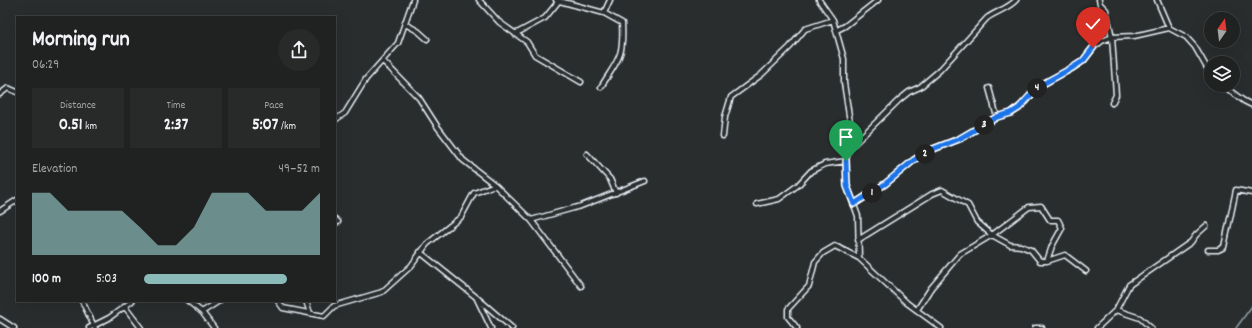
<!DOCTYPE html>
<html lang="en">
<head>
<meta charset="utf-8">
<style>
	:root { --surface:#202222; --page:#282a2a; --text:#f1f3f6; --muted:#a2a4a5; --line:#3d3f40; --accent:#8bbbb9 }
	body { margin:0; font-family:Dekko,sans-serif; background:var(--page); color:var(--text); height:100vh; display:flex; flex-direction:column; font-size:15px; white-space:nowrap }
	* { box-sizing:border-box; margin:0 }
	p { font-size:13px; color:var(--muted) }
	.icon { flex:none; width:22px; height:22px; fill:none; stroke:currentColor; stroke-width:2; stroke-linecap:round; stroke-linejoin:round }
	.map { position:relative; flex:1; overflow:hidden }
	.details { position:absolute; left:16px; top:16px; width:320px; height:286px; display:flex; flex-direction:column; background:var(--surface); border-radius:0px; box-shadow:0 4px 16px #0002,0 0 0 1px var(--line) }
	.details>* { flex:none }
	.needle { width:26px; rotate:14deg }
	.controls { position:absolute; left:1204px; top:12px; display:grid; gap:8px }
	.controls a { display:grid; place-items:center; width:36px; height:36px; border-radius:50%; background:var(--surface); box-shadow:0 4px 16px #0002,0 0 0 1px var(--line); font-size:20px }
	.pin { position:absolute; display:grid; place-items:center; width:34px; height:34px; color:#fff; margin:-41px -17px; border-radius:50% 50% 50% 0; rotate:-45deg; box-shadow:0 0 4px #0007 }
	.pin .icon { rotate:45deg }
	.km { position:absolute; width:20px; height:20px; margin:-10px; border-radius:50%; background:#222; color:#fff; font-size:11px; line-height:20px; text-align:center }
	.round { display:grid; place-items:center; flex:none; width:42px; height:42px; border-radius:21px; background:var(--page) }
	.summary { display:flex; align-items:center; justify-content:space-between; height:68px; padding:0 16px }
	h1 { font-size:22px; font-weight:700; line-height:30px }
	.stats { display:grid; grid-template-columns:repeat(3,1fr); gap:6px; height:68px; padding:4px 16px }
	.stats div { display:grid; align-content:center; border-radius:0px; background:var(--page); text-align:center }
	.stats b { font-size:17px; font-weight:700 }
	.stats small { font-size:11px; font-weight:400 }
	.stats p { font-size:11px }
	.chart { height:112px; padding:8px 16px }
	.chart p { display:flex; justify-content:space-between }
	.chart svg { width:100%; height:72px; margin-top:4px; fill:var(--accent); opacity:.7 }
	ul { padding:0 16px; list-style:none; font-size:13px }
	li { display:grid; grid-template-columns:64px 48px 1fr; align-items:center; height:30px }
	li i { height:10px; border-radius:5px; background:var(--accent) }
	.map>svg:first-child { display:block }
</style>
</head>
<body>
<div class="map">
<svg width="1252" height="328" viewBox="0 0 1252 328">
	<rect width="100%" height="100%" fill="#2a2d2e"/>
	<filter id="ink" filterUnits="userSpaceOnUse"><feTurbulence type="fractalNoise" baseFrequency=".025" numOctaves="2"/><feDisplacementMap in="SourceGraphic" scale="8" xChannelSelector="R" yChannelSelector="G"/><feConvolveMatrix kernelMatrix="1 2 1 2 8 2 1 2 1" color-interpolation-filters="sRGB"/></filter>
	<g filter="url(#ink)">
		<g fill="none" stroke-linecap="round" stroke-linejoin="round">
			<path stroke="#8c9fa8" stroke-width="1.5" d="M1236,328L1252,306"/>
			<g stroke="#e8f1f8" stroke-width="7">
				<path id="street" d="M479,0L499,22L527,42L535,55L581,82
					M556,0L604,13L622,23C624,58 618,59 601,87
					M819,0L833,20L844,59V83L852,135L846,161L847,186L858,216L859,258L907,303L941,328
					M1099,0L1100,4L1106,10L1112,37L1116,95L1112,103
					M1157,0L1169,28
					M604,13L610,0
					M405,24L418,31L427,39
					M837,30L845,26L878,0
					M515,34L545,18L558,2
					M383,61L419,98L437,126L463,160L495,185L531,220L581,286
					M1222,85L1244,101L1252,105
					M989,88L997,117
					M0,94L8,88L17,92
					M335,120L345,113L366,79L398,43L413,0
					M723,136L725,117L731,97L761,75L790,47L805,29L833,20
					M851,147L899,100L909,92L920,87L940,70L987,18C997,11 1009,8 1016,0
					M587,154L610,179L616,193
					M757,204L779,199L798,185L811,171L825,164L846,161
					M854,204L885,184L914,160L928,151L959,139L997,117L1011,113L1026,102L1039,86L1073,68L1083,61L1093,48L1102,41L1112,37L1134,36L1169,28L1186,37L1195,47L1211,75
					M0,211L17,200
					M335,219L338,222
					M531,220L581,206L645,181
					M858,240L932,194L942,190L968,205L977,222L992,235L1010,245L1021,246L1031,250L1040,261H1047L1052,246L1062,228L1058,220H1050L1041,206L1029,207L992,235L960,254L931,288L917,310
					M1208,250H1218L1224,247L1236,190L1252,193
					M420,252L476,297L512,328
					M1047,261L1065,255L1086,271
					M477,299L491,328
					M82,301L95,328
					M188,301L202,312L219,301
					M278,301L283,308L324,316L334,306L382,292L411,266L427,244L461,217L474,193L495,185
					M306,301L310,313
					M125,307L141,328
					M1116,310L1140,318L1151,328
					M202,312L214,328
					M0,319L14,328
					M89,328L109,318L132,301
					M797,328L788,317V309L809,286L815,262L823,253L835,246L859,258
					M1035,328H1042
					M1097,328L1116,310L1129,285L1191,242L1196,235L1206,226"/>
			</g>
			<use href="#street" stroke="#2a2d2e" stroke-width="4"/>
		</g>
	</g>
	<g fill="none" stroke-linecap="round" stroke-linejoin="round" filter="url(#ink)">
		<g stroke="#fff" stroke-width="8">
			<path id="route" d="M846,161L847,186L854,204L885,184L914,160L928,151L959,139L997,117L1011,113L1019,108L1039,86L1072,68L1083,61L1093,48"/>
		</g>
		<use href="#route" stroke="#1a73e8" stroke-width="5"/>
	</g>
</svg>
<div class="controls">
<a><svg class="needle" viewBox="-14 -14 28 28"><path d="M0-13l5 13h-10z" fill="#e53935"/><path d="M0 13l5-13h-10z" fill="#a2a4a5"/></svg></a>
<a><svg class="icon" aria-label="layers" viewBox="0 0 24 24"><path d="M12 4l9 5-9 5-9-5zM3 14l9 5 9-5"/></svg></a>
</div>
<div class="pin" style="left:846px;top:161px;background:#1e9e55"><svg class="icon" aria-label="arrive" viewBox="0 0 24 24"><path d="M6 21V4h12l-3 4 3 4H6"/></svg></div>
<div class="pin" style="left:1093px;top:48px;background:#d93025"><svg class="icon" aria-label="check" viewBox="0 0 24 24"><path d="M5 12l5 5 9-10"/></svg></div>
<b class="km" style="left:872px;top:193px">1</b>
<b class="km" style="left:925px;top:154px">2</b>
<b class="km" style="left:984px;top:125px">3</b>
<b class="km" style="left:1037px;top:88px">4</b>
<section class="details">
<div class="summary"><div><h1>Morning run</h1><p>06:29</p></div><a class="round"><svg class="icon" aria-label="share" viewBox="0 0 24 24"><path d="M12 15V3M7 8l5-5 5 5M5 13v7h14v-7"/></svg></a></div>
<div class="stats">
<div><p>Distance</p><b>0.51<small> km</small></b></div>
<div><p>Time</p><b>2:37</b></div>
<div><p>Pace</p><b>5:07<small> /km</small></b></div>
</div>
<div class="chart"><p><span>Elevation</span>49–52 m</p>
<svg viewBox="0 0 160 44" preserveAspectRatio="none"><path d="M0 44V6L10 6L20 17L30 17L40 17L50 17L60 27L70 38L80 38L90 27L100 6L110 6L120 6L130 17L140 17L150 17L160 6V44z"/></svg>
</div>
<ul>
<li><b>100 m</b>5:03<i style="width:81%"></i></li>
</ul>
</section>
</div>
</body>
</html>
